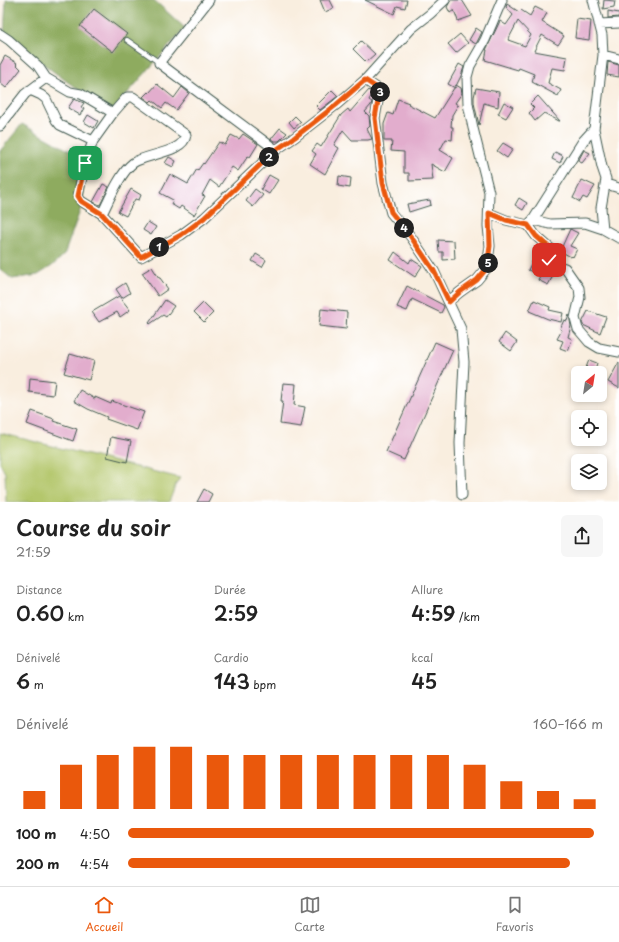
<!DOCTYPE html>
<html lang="fr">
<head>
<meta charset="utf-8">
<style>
	:root { --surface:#fff; --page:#f6f6f6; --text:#222; --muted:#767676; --line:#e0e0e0; --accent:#ea580c }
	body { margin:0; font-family:"Playpen Sans",sans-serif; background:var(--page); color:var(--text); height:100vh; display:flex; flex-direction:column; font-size:15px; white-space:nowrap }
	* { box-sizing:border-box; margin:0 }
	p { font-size:13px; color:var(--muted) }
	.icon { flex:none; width:22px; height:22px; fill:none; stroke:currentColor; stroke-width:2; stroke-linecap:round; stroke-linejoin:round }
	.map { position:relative; height:502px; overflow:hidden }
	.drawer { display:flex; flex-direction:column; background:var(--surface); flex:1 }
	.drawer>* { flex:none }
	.needle { width:26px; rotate:30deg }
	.fabs { position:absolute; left:571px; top:366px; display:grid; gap:8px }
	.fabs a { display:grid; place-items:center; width:36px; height:36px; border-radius:6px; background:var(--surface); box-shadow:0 2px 6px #0003; font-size:20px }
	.pin { position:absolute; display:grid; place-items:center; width:34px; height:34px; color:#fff; margin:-17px; border-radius:8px; box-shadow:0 2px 6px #0006 }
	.km { position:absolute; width:20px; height:20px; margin:-10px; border-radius:50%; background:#222; color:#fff; font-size:11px; line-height:20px; text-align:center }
	.round { display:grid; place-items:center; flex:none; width:42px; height:42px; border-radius:6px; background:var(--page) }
	.head { display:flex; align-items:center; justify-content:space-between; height:68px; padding:0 16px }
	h1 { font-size:22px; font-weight:600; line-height:30px }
	.figures { display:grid; grid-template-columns:repeat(3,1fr); gap:6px; height:68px; padding:4px 16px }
	.figures div { display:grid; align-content:center }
	.figures b { font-size:20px; font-weight:600 }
	.figures small { font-size:11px; font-weight:400 }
	.figures p { font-size:11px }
	.chart { height:112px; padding:8px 16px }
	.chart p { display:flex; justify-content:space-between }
	.chart svg { width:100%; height:72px; margin-top:4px; stroke:var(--accent); stroke-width:6 }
	ul { padding:0 16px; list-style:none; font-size:13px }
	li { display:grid; grid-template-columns:64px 48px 1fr; align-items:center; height:30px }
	li i { height:10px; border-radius:5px; background:var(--accent) }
	.tab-bar { display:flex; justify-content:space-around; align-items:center; height:56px; border-top:1px solid var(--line); background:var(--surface); font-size:11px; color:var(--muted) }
	.tab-bar a { display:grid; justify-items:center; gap:2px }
	.tab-bar .on { color:var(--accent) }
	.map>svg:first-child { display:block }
</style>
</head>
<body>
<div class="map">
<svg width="619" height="502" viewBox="0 0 619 502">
	<rect width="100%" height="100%" fill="#fff"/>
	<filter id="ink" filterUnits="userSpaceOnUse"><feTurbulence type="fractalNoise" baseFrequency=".025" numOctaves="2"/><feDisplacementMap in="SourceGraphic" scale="8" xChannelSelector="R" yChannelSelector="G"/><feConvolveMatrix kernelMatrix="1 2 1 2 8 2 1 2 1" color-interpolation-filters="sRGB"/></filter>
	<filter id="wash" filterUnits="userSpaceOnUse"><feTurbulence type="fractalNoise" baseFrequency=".012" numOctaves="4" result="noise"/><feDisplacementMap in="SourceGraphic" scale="16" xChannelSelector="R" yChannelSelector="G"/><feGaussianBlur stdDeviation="0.9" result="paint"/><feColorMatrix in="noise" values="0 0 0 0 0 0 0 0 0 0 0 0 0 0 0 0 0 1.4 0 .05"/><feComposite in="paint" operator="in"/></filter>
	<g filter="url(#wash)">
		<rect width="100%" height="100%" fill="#f9eedf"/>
		<path fill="#b3c66a" stroke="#69824f" d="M0,433L180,478L176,484L169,502H6L5,473L0,463Z"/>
		<path fill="#8eab5e" stroke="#567449" d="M6,0H154L185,28L112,111L69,83L4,35Z
			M22,124L86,160L81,208L64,255L52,266L38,275L12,279L0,269V151Z"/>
		<g id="blocks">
			<path fill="#e2adcd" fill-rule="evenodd" d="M320,0H330L334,8L325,12Z
				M365,0H407L405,8L397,6L394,14Z
				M451,0H462L472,16L458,21L454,10L450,13L447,7Z
				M604,0L615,1L614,7L603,9Z
				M507,4L519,12L521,10L530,16L535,7L547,13L542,22L564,36L558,45L542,35L534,51L567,57L565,70L552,68L548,83L561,90L558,96L532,82L534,74L519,68L518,70L485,60L487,50H486L500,21L506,25L513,15L506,7ZM518,21L531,35L525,46L508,40Z
				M94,9L127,34L113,52L80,26Z
				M608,11L619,13V17L608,18Z
				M577,19L591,21L589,40L575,38Z
				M476,28L482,32L476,44L469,40Z
				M460,34L468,43L456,53L448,44Z
				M361,41L375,54L366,62L353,49Z
				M5,56L17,63L16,64L21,69L6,88L0,83V65Z
				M608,62L619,65V77L607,75Z
				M459,64L464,67L461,76L455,88L448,84Z
				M157,84L174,98L182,87L189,93L176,110L166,103L162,108L152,100L150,102L143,97L148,92L149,93Z
				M456,85L461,88L462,93L455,103L458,105L452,115L451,127H453L452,140L446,139L440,150L453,158L445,172L431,164L433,180L409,181V173H404V152L391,151L392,141H384V124L388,113L393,115L398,99L409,103L408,104L435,118Z
				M476,88L499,92L498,107L484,103L479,125L474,103V97Z
				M332,90L338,96L320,110L316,106Z
				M369,90L373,93L369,100L372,102L371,105L365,112L369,116L370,126L367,129L372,139L368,140H352L343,130L334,145L339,148L325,174L310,164L316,154L312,151L317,144L321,147L341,115L348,109L350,112Z
				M538,96L560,121H559L544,113L535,121L529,113L534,108L530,104Z
				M74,99L84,103L81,107L84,108L80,115L68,108Z
				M504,102L513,107L506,118L498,114Z
				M88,115L98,121L94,128L84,122Z
				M295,116L301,122L294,128L289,122Z
				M280,128L287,133L279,141H274L271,139Z
				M243,134L258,144L250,157L248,156L238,171L232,167L219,187L210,180L202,195L205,196L194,215L181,206L179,209L171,204L173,200L160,193L170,174L188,184L197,169L198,170L203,163L204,164L219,142L225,145L231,135L239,139Z
				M503,143L513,149L507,158L497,151Z
				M584,150L590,153L582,163L578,161Z
				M555,152L563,156L560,163L552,159Z
				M169,157L176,161L173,167L165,163Z
				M269,175L278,180L269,194L261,189Z
				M339,176L351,178L350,188L338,186Z
				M582,180L595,186L587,199L583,197L580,202L573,198Z
				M103,184L109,187L100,205L93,202Z
				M131,189L141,195L139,200L135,199L126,216L118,212Z
				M255,189L263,195L253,207L246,201Z
				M519,198L527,203L523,210L515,205Z
				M430,200L431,205L409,212L407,204Z
				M148,222L156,227L151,235L143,230Z
				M570,229L578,233L570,246L577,249L573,257L572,256L571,257L560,251Z
				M438,240L454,241L455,259L443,260V252H439Z
				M395,252L409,263L411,259L422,266L415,277L390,260Z
				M256,254L266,260L262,267L252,261Z
				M533,260L544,265L539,275L528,270Z
				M152,267L159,278H160L168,289L158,296L142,273Z
				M543,269L554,274L548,285L538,280Z
				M125,283L130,293L122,298L116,289Z
				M407,286L443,305L444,307L441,313L412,299L407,311L397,307Z
				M119,296L130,310L120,317L117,312L99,322L92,312Z
				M165,300L174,306L166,317L163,315L150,324L149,323Z
				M534,300L550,307L549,310L563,313L561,322L548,319L529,311Z
				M203,303L213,313L204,322L194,312Z
				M321,309L347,312L346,329L319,326Z
				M588,311L606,317L600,333L583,325L582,323Z
				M569,315L571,326L568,337L572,339L568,351L560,348L563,341L557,339L562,330L560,329L564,320L567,321Z
				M505,333L517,342L511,351L499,342Z
				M435,342L453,350L404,460L386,452Z
				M70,354L94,361L89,380L64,373Z
				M589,360L597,363L594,373H584Z
				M619,362V388L608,382Z
				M30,378L55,381L53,395L29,392Z
				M283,383L296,384L294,405L305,407L301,427L280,424L283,401H281Z
				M80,390L95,399V397L111,404L112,401L144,412L137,430L106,419L107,417L88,409L74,401Z
				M32,411L54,419L53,421L77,429L73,441L27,424Z
				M111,437L131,441L127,462L107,457Z
				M204,489L212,494L208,502H197Z"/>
		</g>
	</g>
	<g filter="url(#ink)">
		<use href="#blocks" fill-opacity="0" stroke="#40584e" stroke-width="1"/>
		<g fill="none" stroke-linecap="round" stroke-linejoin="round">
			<g stroke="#40584e" stroke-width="6">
				<path id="service" d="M127,40L157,61L159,63"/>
			</g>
			<g stroke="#40584e" stroke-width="11">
				<path id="minor" d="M209,0L159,63L276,150
					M593,0L602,35L603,55L594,129L602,167L606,179L601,208L603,229
					M599,24L619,23
					M0,34L9,40L38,66L46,78L70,92L81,94L113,113L127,97H133L186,135C184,153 145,154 133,163C120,173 109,200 102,214
					M603,55L619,59
					M365,80L380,90L375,118L383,183L391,213L411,237L434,271L461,329L464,362L460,443L462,495
					M30,90L41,95L46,99L56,120L60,125L93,141L85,163L78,196L81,201L102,214L141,257L181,235L204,218L276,150L295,137L336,105L365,80L411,29L430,14L445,0
					M0,126L25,94L46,78
					M93,141L113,113
					M606,184L619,188
					M489,213L506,220L528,225L533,220L583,141L594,129
					M533,220L550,224L585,223L603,229L619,238
					M528,225L536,236L552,250L549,260C553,267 558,266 565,268L579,288L580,297L575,318L578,329L589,342L599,348L619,352
					M449,301L460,292L477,280L487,268L490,246L488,226L489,192L473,128L468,104L467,77L470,66L485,40L502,0"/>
			</g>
			<use href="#service" stroke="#fff" stroke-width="4.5"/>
			<use href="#minor" stroke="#fff" stroke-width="9"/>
		</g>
	</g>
	<g fill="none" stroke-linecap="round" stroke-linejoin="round" filter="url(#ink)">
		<g stroke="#fff" stroke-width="8">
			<path id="route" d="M85,163L78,196L81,201L102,214L141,257L181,235L204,218L276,150L295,137L336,105L365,80L380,90L375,118L383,183L391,212L411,237L434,271L449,302L460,292L477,280L487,268L490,246L489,213L506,220L528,225L536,236L552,250L549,260"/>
		</g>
		<use href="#route" stroke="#ea580c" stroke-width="5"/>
	</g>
</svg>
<div class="fabs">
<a><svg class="needle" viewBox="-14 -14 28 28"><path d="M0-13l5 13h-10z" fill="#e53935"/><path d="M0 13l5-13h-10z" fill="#767676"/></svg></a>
<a><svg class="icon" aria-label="locate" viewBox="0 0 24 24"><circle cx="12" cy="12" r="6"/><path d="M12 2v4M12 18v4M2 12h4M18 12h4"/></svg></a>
<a><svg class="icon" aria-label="layers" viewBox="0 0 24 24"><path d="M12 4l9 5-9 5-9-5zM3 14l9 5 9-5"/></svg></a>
</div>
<div class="pin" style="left:85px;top:163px;background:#1e9e55"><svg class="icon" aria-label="arrive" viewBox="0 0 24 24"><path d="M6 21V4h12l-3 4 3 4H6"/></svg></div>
<div class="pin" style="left:549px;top:260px;background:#d93025"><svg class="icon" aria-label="check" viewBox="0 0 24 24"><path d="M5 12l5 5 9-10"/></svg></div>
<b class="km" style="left:159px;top:247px">1</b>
<b class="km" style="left:269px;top:157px">2</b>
<b class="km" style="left:380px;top:92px">3</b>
<b class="km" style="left:404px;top:228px">4</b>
<b class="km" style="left:488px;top:263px">5</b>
</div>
<section class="drawer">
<div class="head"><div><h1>Course du soir</h1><p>21:59</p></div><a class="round"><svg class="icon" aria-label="share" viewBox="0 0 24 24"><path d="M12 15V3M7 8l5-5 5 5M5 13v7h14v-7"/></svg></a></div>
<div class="figures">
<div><p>Distance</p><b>0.60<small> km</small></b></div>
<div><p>Durée</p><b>2:59</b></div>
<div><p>Allure</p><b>4:59<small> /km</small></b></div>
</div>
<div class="figures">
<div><p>Dénivelé</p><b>6<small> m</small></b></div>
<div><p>Cardio</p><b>143<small> bpm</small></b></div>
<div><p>kcal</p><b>45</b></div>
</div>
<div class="chart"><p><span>Dénivelé</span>160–166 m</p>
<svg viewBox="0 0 160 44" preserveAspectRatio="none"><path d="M5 44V33M15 44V17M25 44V11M35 44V6M45 44V6M55 44V11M65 44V11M75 44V11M85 44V11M95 44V11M105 44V11M115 44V11M125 44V17M135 44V27M145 44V33M155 44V38"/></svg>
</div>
<ul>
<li><b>100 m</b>4:50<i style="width:98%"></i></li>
<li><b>200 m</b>4:54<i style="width:93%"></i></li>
</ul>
</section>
<nav class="tab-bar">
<a class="on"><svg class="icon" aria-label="home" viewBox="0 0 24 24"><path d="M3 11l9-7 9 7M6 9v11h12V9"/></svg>Accueil</a>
<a><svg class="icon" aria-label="map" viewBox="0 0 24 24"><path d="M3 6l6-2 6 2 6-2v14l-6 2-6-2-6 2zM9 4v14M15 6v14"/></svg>Carte</a>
<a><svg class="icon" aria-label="saved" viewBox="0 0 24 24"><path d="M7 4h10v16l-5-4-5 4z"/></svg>Favoris</a>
</nav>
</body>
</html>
